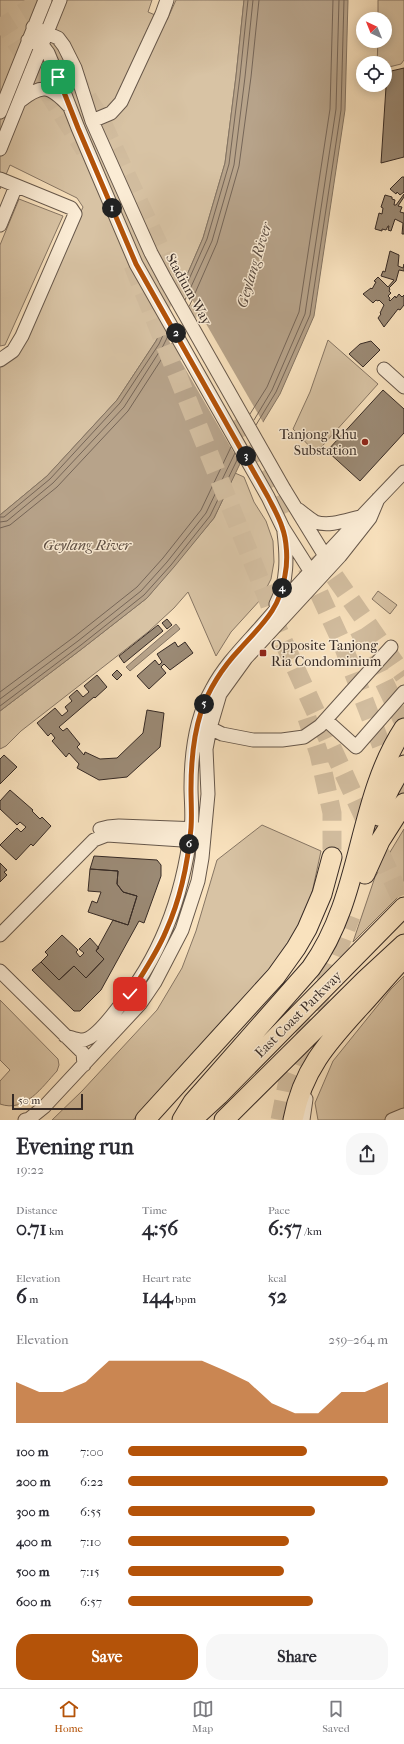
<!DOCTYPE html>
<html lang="en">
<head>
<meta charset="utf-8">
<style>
	:root { --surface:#fff; --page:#f7f7f7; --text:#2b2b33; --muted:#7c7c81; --line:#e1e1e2; --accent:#b45309 }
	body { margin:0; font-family:"IM FELL French Canon",serif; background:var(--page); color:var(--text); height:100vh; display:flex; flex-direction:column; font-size:15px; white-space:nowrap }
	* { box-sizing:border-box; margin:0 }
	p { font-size:13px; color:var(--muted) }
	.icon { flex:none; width:22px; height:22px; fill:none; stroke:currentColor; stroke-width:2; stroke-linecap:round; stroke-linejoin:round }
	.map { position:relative; height:1120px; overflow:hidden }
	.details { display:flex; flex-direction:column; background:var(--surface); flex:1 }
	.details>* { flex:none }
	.needle { width:26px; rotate:317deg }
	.tools { position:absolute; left:356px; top:12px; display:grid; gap:8px }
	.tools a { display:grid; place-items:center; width:36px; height:36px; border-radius:50%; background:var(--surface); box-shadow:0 2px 10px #0003; font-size:20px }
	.scale { position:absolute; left:12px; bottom:10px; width:71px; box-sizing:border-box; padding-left:4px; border:2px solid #362a25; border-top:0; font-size:11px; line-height:14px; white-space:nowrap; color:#362a25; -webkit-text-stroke:3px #fbecd5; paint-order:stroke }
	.pin { position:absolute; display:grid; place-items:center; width:34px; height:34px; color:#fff; margin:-17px; border-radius:8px; box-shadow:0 2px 6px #0006 }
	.km { position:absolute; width:20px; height:20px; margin:-10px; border-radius:50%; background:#222; color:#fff; font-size:11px; line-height:20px; text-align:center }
	.round { display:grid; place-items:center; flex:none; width:42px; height:42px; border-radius:16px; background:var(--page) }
	.overview { display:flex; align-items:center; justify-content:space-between; height:68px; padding:0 16px }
	h1 { font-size:22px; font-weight:800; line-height:30px }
	.metrics { display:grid; grid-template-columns:repeat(3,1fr); gap:6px; height:68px; padding:4px 16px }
	.metrics div { display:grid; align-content:center }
	.metrics b { font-size:20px; font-weight:800 }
	.metrics small { font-size:11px; font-weight:400 }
	.metrics p { font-size:11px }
	.chart { height:112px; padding:8px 16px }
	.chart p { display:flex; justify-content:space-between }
	.chart svg { width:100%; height:72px; margin-top:4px; fill:var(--accent); opacity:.7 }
	.primary-button { display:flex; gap:8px; margin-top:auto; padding:8px 16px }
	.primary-button a { flex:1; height:46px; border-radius:16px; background:var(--accent); color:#fff; font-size:16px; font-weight:800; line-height:46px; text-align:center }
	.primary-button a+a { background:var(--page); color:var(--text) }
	ul { padding:0 16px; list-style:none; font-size:13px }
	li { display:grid; grid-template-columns:64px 48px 1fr; align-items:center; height:30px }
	li i { height:10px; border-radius:5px; background:var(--accent) }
	.tab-bar { display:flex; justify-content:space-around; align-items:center; height:56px; border-top:1px solid var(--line); background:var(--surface); font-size:11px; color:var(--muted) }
	.tab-bar a { display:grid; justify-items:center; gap:2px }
	.tab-bar .current { color:var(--accent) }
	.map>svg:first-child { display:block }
</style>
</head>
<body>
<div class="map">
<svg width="404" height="1120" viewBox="0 0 404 1120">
	<rect width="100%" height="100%" fill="#f9e2be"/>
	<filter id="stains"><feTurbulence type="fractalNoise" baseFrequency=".005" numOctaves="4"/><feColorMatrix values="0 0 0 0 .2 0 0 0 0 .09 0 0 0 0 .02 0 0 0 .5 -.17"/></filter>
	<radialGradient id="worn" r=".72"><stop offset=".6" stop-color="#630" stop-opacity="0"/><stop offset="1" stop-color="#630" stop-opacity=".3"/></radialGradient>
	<path fill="#d8c3a4" stroke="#877664" d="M0,0H152L148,12L167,20L176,0H244L236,76L225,163L203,238L184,282L156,341L117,400L47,476L0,515V353L22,348L83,207L77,198L10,165L0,189Z
		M378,0H404V60L401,64L385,68V63H377L378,41H385V19H378Z
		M19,199L63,216L5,345L0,346V245Z
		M328,340L378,384L316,453L293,429L310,392Z
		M235,473L244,477L254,502L266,521L273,541L274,562L271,579L261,599L231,632L216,656L188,592L174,608L148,632L21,731L6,746L0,749V711L83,648L147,598L214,518Z
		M378,591L397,605L390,614L372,599Z
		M262,825L321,851L310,902L289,947L133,1120H52L82,1091L157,1010L182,968L196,931L217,860Z
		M404,829V891L353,942L375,877Z
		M404,976V1120H318L315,1103L333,1061L391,989Z
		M0,1000L58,1059L59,1065L57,1071C42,1087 25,1113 0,1104V1081L10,1070L0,1060Z"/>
	<path fill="#b7a38a" stroke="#837362" d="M244,0H348L345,110L314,316L280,394L249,445L214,518L174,567L147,598L83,648L0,711V515L47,476L117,400L156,341L184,282L203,238L225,163L236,76Z
		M176,624L180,629L130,671L126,667Z"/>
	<path fill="#f9e2be" d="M182,282L264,424L241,465L161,327Z"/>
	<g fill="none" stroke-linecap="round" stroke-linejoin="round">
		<path stroke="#766658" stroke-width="1" d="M182,295L207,239L229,164L240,76L248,0
			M185,300L212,241L234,165L245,77L253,0
			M189,307L217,243L239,166L251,77L259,0
			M250,414L267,387L299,312L330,109L333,0
			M254,420L272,390L305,314L336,109L339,0
			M256,425L276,392L310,315L341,110L344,0
			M0,517H4L50,479L120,403L159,344L165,331
			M0,522L7,521L53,483L124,407L163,346L168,336
			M0,528L10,525L57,487L128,411L172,343
			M0,692L74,637L137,587L163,558L201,510L231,447
			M0,699L78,641L141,591L167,562L206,513L235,453
			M0,706L81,645L144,595L171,565L210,516L238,458"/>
	</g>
	<path fill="#9b8a75" stroke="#362a25" d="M404,68V157L381,163L387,72Z
		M402,177H404V192L400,195L397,192L396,194L390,189Z
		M404,194V197L398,206L402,207L400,212L404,213V234H402L403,223L395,219L391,231L388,230L389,226H388L386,230L382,229V231L375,229L379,213L382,214L383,208L381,207L385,195L392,197V199L395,200L394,205H396Z
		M390,251L399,255L398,266L403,268L404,264V271L399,270L396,281L389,288L390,289L389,291L391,293L388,296L390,298L389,300L390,301L395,296L396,298L399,294L402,297L404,295V305L400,310L398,309L384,327L378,318L381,314L380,313L384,305L379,300L378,301L376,300L373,303L363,294L371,288L372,289L376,282L374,281L378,277L388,287L394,280L381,276L383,271L385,272Z
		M371,341L380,350L363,367L349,354L360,344Z
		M383,390L404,409V433L360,481L327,451Z
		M167,619L172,625L167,629L162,623Z
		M158,625L163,631L124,663L119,656Z
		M175,642L178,647L185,642L193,653L170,670L164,664L161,667L166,673L149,689L137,676L155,660L159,665L162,662L157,654Z
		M117,670L122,675L117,680L112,675Z
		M97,675L107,687L95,698L94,697L59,727L63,731L67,728L80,744L77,747L84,755L85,752L100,759L117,758L143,733L147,710L164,713L160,747L127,777L99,780L77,768L79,764L69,753L66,757L52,741L55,738L51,733L48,736L37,723L55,708L62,716L68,711L65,707L72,701L69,697L77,690L83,697L89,692L84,686Z
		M4,755L17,767L0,784V759Z
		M10,790L33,810L32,811L40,819L42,817L51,826L33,846L31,844L16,860L0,845L17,828L21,832L26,827L20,822L17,825L0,809V801Z
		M94,856L157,860L161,865V876L144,923L139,921L101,990L80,1011H74L32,970L41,962L59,980L74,966L86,978L104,959L96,951L113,920L128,925L137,896L123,892L117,884L118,871L90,869Z
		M0,863L7,870L4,872L7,875L0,882Z
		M90,869L118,871L117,884L123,892L137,896L128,925L88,912L92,901L97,903L101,892L88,891Z
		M62,935L78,950L76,952L80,957L84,953L79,949L90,938L99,948L96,951L104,959L86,978L74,966L59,980L41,962L48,955L45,952Z"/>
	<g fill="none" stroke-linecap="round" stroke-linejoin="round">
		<path stroke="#d2bd9f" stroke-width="19" stroke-dasharray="19 10" stroke-linecap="butt" d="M25,0L99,116L193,319
			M0,17L85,150
			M133,265L268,600L279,632L404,905
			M239,418L285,519
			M318,553L404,676
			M307,567L342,643L404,804
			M359,630L404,723
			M307,718L319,754L332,813V857
			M280,1120L288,1080L351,916"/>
		<g stroke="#67584b" stroke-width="15">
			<path id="minor" d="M33,27L58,38L64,46L75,68L92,121L151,253L166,281
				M28,40L42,45L48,53L58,77L78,128L136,264L268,497L283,528L314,577
				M20,101C42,84 49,85 68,105
				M0,112L45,0
				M92,121L111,113L121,102L162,14L167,0
				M0,149L60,0
				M0,179L71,208L75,214L22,336L13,351L0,360
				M0,225L16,186
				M384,369L404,387
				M284,489L330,564
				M299,510C304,514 310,519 315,522C329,527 347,520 360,517
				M276,604C288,581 287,557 284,532
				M326,720L356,747L404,692
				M210,728L222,734L253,740H282L304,737L320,726L391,647
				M100,829L108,827L119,826L200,829
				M0,935L94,840L107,835L197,841
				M0,971L83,1053L84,1065
				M65,1036C70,1037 77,1040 82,1040C94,1040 111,1017 118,1008C162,956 183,896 191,829C193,816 191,801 191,787C191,753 195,719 212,689C224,666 242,648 259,629C306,575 355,523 404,472
				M25,1120L29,1119L44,1107L140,1004L155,982L182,930L198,881L202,858L208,794L206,749L210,728L220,694L246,658L340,556L370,518L378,499
				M303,1120L306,1099
				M392,1120L404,1115"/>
		</g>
		<g stroke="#362a25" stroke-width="21">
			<path id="highway" d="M379,816C384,797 393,781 404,765
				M365,874L380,841L404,803
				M195,1117L219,1095L404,907
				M145,1120L276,976L296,948L307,929L322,894L332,857
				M182,1120L193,1102L311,968C363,896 356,801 404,728
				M224,1120L365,980L404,944
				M293,1120C302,1071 327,1043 359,1008C373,993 386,977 400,962"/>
		</g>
		<use href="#minor" stroke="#fbecd5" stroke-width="13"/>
		<use href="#highway" stroke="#f9e2be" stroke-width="19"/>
		<g stroke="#67584b" stroke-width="15" stroke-linecap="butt">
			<path id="minor-bridge" d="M166,281L284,489"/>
		</g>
		<use href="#minor-bridge" stroke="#fbecd5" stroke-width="13"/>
	</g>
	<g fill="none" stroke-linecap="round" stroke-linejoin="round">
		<g stroke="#fff" stroke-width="8">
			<path id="route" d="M58,77L78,128L136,264L268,497C273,507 279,517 282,527C287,540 288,561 285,575C280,610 261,625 239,650C223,667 208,690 201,712C193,737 191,763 191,789C191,802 192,816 191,828C188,862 180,900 166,931C157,953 143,973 130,994"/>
		</g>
		<use href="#route" stroke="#b45309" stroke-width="5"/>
	</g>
	<g fill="#8f2418" stroke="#fbecd5" stroke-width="1.5">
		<circle cx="365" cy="442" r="4"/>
		<rect x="259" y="649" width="8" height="8" rx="2"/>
	</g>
	<g text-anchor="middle" stroke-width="3" stroke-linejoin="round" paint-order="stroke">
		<g font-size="14" fill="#362a25" stroke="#fbecd5">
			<text transform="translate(189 289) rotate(61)" y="5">Stadium Way</text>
			<text transform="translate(298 1014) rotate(-45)" y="5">East Coast Parkway</text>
		</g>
		<g font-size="14" fill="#362a25" stroke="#fbecd5" text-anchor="end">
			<text x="357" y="439">Tanjong Rhu<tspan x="357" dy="16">Substation</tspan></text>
			<text x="271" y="650" text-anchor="start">Opposite Tanjong<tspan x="271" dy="16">Ria Condominium</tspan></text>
		</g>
		<g font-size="15" font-style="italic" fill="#5d4e43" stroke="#fbecd5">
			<text transform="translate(254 265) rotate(-73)" y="5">Geylang River</text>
			<text x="87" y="550">Geylang River</text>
		</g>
	</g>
	<rect width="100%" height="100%" filter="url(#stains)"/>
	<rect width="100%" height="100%" fill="url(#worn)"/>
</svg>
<div class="tools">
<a><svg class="needle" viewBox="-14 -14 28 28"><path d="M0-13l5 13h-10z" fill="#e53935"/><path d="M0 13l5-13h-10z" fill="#7c7c81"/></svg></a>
<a><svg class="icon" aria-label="locate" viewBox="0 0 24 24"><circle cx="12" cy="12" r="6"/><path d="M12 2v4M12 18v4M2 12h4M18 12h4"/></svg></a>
</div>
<div class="scale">50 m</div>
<div class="pin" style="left:58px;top:77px;background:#1e9e55"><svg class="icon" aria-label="arrive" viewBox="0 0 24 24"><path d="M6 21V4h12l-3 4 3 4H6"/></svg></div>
<div class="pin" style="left:130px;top:994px;background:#d93025"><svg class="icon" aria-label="check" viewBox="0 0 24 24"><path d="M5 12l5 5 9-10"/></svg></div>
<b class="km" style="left:112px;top:208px">1</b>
<b class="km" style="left:176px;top:333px">2</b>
<b class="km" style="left:246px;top:456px">3</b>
<b class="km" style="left:282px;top:588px">4</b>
<b class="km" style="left:204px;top:704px">5</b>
<b class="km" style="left:189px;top:844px">6</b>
</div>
<section class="details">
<div class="overview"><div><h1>Evening run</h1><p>19:22</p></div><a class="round"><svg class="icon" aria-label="share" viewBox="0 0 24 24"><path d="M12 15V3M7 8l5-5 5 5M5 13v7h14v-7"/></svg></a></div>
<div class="metrics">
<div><p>Distance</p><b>0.71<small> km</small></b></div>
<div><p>Time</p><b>4:56</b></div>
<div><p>Pace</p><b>6:57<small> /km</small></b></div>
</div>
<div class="metrics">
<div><p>Elevation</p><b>6<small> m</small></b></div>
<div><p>Heart rate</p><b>144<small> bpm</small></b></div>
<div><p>kcal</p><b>52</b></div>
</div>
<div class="chart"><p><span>Elevation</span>259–264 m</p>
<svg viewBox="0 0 160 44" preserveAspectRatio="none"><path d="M0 44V19L10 25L20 25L30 19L40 6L50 6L60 6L70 6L80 6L90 12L100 19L110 32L120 38L130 38L140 25L150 25L160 19V44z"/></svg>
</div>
<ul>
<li><b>100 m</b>7:00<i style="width:69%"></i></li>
<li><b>200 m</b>6:22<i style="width:100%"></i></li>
<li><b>300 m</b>6:55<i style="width:72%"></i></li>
<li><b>400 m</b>7:10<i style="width:62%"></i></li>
<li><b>500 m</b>7:15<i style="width:60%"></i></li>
<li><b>600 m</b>6:57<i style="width:71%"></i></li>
</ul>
<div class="primary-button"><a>Save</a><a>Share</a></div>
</section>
<nav class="tab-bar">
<a class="current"><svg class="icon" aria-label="home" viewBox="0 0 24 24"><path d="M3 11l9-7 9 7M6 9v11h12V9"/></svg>Home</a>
<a><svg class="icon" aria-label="map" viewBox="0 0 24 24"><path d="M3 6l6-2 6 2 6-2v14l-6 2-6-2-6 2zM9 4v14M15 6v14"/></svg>Map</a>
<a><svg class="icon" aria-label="saved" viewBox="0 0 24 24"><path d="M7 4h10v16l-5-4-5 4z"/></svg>Saved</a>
</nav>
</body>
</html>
